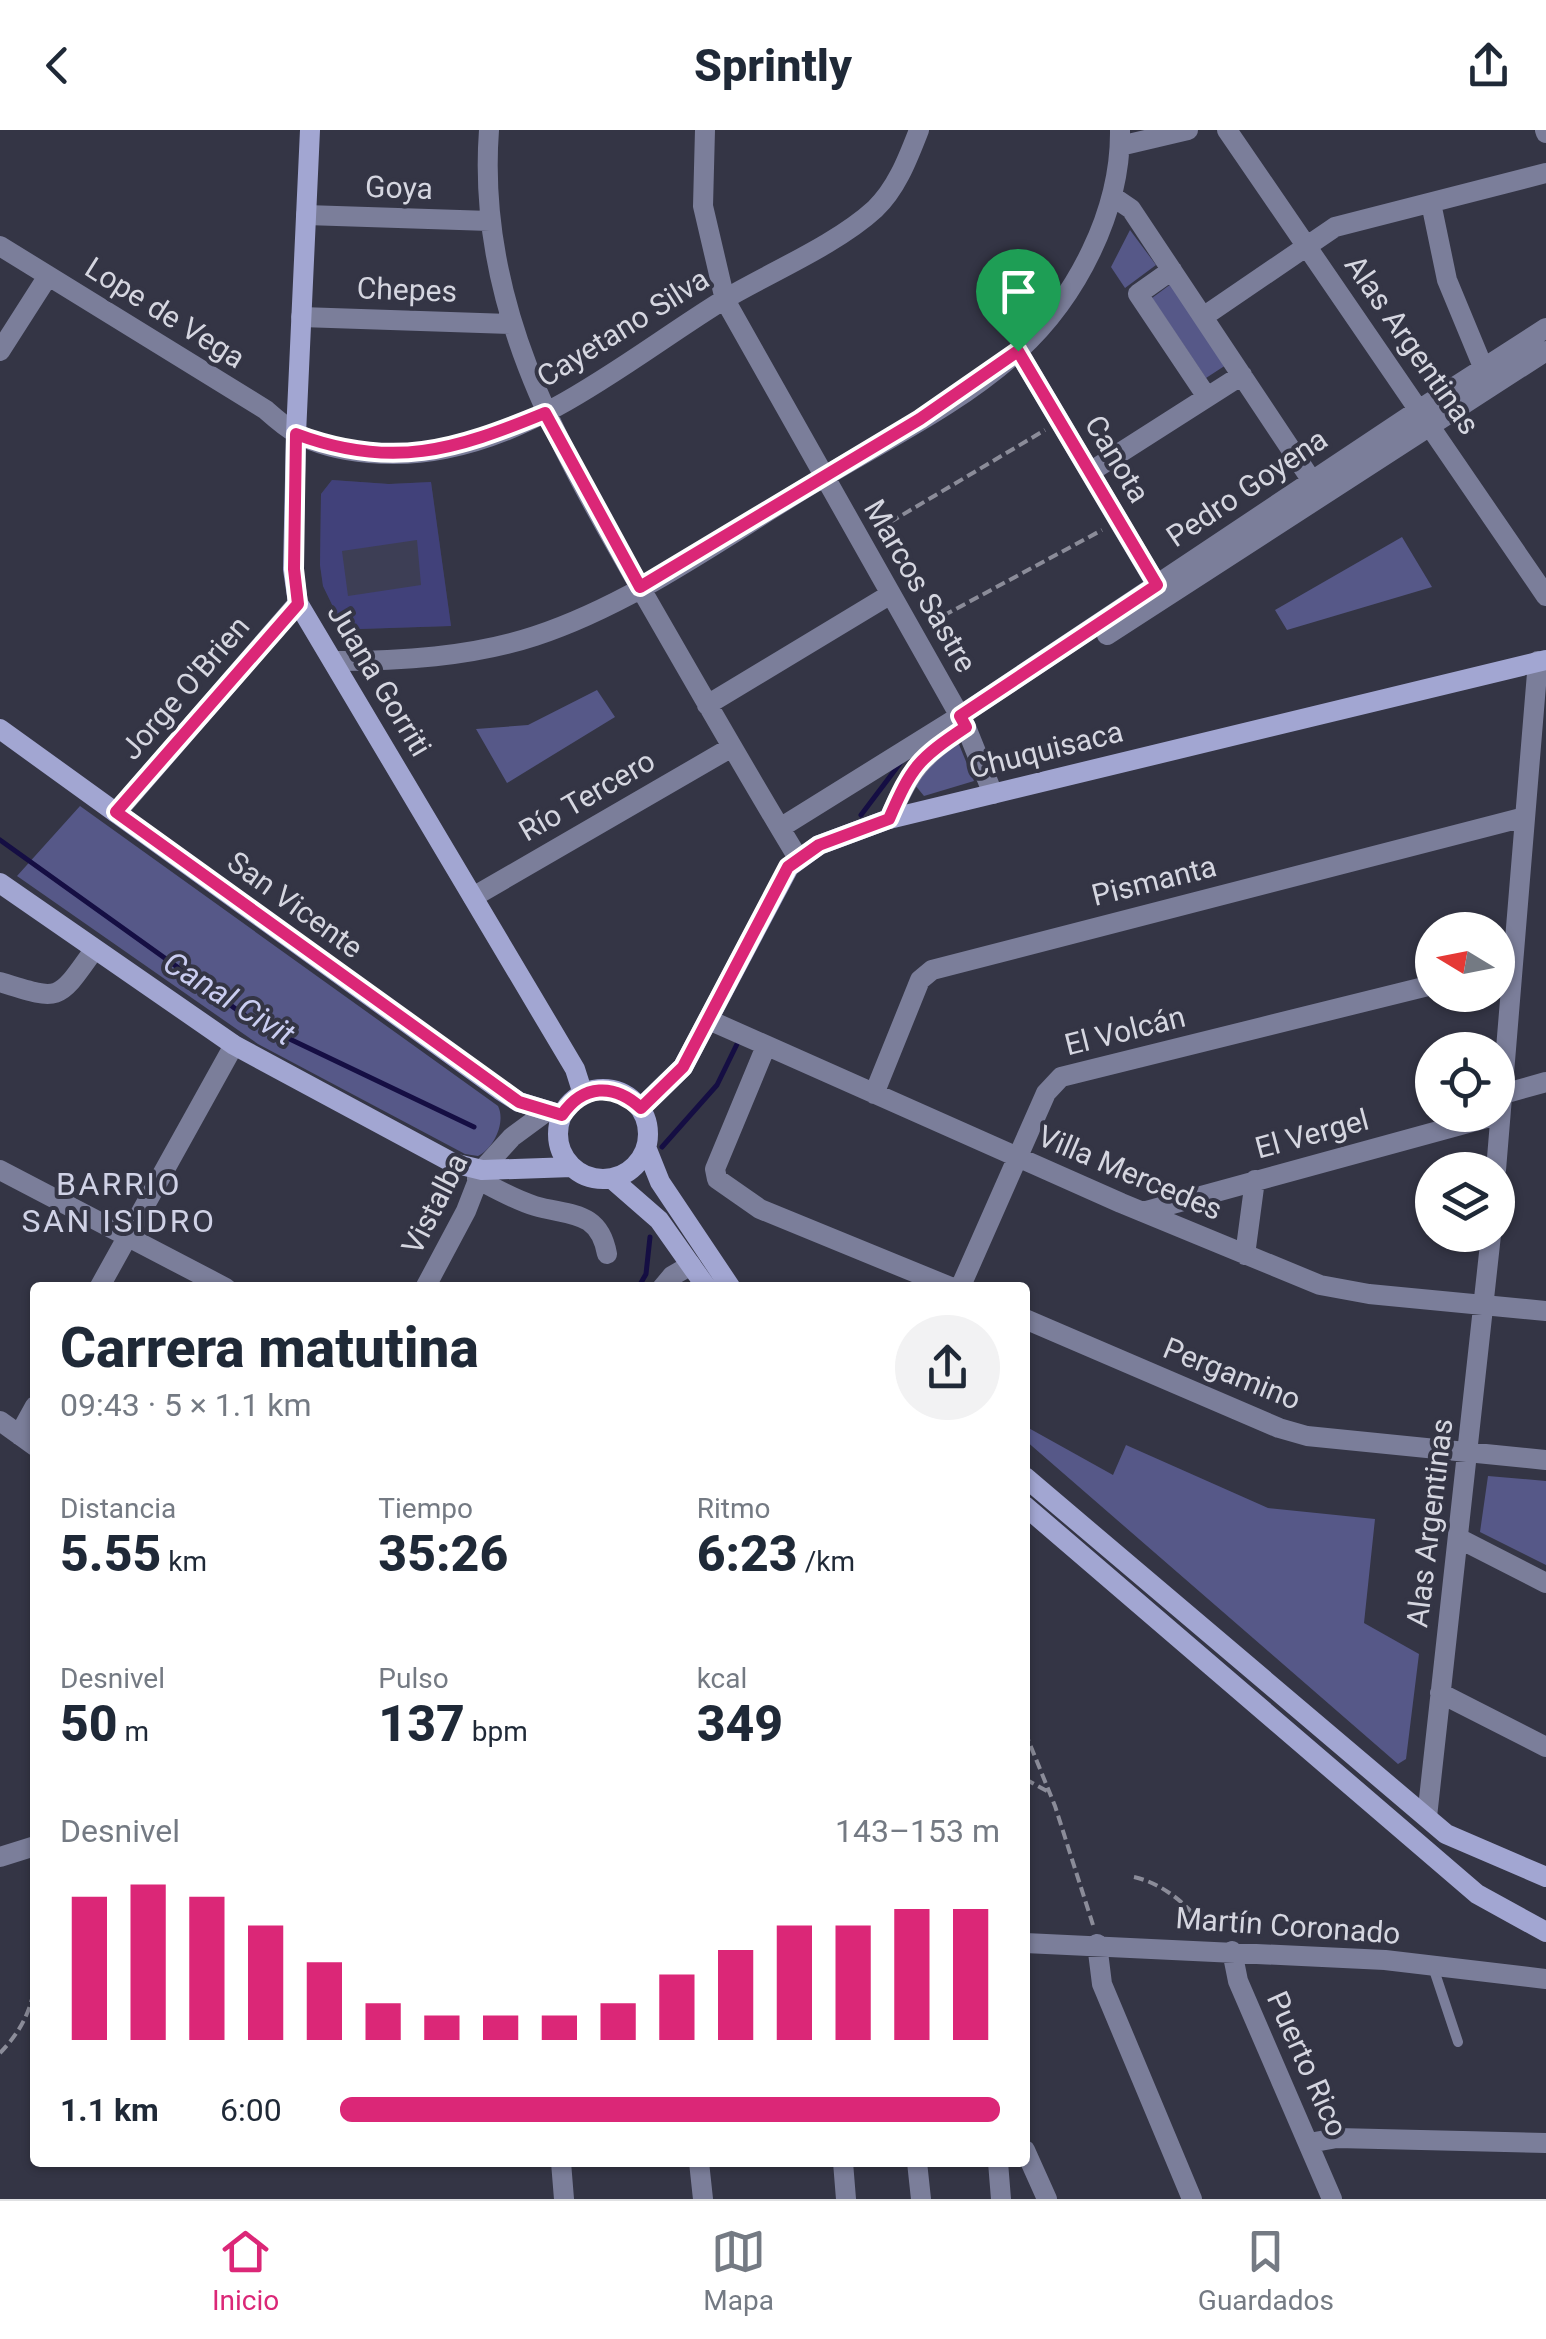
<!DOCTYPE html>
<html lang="es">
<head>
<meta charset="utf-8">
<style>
	:root { --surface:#fff; --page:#f2f2f3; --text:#1f2937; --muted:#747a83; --line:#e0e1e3; --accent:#db2777 }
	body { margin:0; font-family:Roboto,sans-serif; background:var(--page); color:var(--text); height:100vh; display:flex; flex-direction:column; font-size:38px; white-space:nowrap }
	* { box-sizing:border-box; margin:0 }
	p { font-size:32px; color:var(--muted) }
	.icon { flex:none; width:55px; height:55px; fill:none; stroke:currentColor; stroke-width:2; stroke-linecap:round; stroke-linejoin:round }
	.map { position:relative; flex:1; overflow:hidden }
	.sheet { position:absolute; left:30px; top:1152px; width:1000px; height:885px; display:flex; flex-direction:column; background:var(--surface); border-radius:10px; box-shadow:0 2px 8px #0004 }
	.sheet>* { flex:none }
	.needle { width:65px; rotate:280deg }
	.controls { position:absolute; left:1415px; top:782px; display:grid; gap:20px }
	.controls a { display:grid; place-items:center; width:100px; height:100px; border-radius:50%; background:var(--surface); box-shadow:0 2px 8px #0004; font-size:50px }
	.pin { position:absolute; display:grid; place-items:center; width:85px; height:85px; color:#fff; margin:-102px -42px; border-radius:50% 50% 50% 0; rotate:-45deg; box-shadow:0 0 10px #0007 }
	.pin .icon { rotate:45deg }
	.round { display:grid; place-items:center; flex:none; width:105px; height:105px; border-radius:52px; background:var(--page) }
	.summary { display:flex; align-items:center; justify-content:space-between; height:170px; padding:0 30px }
	h1 { font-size:55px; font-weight:800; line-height:75px }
	.figures { display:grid; grid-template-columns:repeat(3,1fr); gap:15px; height:170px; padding:10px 30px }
	.figures div { display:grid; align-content:center }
	.figures b { font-size:50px; font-weight:800 }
	.figures small { font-size:28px; font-weight:400 }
	.figures p { font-size:28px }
	.chart { height:280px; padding:20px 30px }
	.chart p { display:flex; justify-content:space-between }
	.chart svg { width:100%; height:180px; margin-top:10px; stroke:var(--accent); stroke-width:6 }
	ul { padding:0 30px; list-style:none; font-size:32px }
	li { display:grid; grid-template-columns:160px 120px 1fr; align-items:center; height:75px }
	li i { height:25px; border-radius:12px; background:var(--accent) }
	header { display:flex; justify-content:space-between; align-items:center; height:130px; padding:0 30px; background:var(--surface); font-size:45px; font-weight:800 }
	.tab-bar { display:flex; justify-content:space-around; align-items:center; height:140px; border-top:2px solid var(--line); background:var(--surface); font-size:28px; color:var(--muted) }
	.tab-bar a { display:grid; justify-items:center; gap:5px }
	.tab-bar .current { color:var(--accent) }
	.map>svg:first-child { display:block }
</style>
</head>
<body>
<header><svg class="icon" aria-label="back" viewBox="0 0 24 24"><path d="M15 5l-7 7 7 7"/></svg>Sprintly<svg class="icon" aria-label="share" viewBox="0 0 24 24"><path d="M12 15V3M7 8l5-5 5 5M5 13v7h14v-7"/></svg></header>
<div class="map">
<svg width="1546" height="2069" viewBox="0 0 1546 2069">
	<rect width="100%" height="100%" fill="#343545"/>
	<path fill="#3d3e55" d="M332,350L389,354L431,352L451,496L360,499L340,491L323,456L320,435L321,364Z"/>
	<path fill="#565888" d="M1130,100L1156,135L1125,158L1111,137Z
		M1171,154L1226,235L1206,248L1152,168Z
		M1402,407L1432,457L1287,500L1275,480Z
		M597,560L615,587L507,653L476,599L528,595Z
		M958,612L974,651L924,666L915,655L924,637Z
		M80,676L498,976C506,992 494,1018 478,1026L465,1024L258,914L17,746Z
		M1025,1296L1113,1345L1126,1315L1268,1378L1375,1389L1364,1493L1419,1524L1406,1629L1398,1634L1025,1310Z
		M1488,1346L1546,1351V1435L1480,1402Z"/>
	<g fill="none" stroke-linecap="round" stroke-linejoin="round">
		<path stroke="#150e43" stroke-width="5" d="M861,685L901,632
			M0,710L254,892L474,997
			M662,1017L717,955L739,910
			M638,1158L646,1144L650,1107"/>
	</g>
	<path fill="#41417a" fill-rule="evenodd" d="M332,350L389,354L431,352L451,496L360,499L340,491L323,456L320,435L321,364ZM417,410L421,455L348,466L342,421Z"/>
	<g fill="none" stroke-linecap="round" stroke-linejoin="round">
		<path stroke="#8b8c99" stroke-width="4" stroke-dasharray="10 5" stroke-linecap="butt" d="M877,400L1045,300
			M930,493L1102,400
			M1025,1602L1055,1676L1093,1795
			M1025,1649L1047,1661
			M1134,1747C1165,1754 1190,1777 1208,1802
			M0,1923C20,1902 29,1885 35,1857"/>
		<path stroke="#7b7e9a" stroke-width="10" d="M1433,1837L1458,1912"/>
		<path stroke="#7b7e9a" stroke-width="20" d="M489,0C476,174 558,314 641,459C693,549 744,639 798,728
			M705,0L703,76L725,170L966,597L993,664
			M1227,0L1546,466
			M1545,0L1546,3
			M1120,16L1188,0
			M1112,66L1131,79L1312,351
			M1431,73L1447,150L1483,237
			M306,85L490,91
			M0,116L266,280C275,288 285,297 296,303C337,326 400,328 445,319C549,299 637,223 725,169C771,142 837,114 875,79C897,58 908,28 919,0
			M1172,140L1138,164L1207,267
			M301,187L511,194
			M1203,187L1335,97L1546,43
			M0,221L48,146
			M1018,221L1162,464
			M1090,342L1242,245
			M1107,505L1546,221
			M333,531C400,531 471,527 535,506C635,473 725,406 814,353C881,312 959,275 1018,221C1077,167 1121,81 1120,0
			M707,575L891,464
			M116,683L298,473
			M889,689C907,649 916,631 953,606
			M780,698L960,586L1420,279L1546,198
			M473,767L732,617
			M0,852C61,871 57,872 94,820
			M709,890L1121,1073L1320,1155L1369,1164L1546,1181
			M766,916L715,1039L717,1049L760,1079L953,1158
			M874,964L920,850L932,840L1525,687
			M1503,964L1546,952
			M0,1040L226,1158
			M1496,1040L1538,531
			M477,1049C496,1059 515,1070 535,1076C570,1086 599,1080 607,1124
			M1143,1082L1497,985
			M1245,1125L1255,1050
			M99,1158L234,915
			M425,1158L466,1081L482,1040L512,1007L546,982
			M662,1158L672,1146L691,1135
			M960,1158L1046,963L1061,947L1432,855
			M1025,1189L1279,1298L1307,1306L1546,1330
			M0,1291L35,1316
			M19,1305L35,1276
			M1458,1408L1546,1453
			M1440,1563L1546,1617
			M1427,1687L1491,1105
			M0,1727L35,1716
			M1025,1813L1385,1830L1546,1849
			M1097,1814L1102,1854L1192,2069
			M1232,1821L1238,1851L1332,2069
			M1309,2013L1337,2008L1546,2013
			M1025,2020L1047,2069
			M561,2032L564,2069
			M699,2032L703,2069
			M843,2032L846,2069
			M917,2032L921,2069
			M998,2032L1001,2069"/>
		<path stroke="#a2a6d2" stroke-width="20" d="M310,0L296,304L293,439L298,473L575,939L583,964
			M0,599L500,960L519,972L562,985
			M0,753L234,915L453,1033L482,1040L572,1037
			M558 1004a45 45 0 1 1 90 0a45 45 0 1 1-90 0Z
			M641,978L683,937L789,737L819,715L889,689L1546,530
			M646,1017L660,1052L731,1158
			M612,1049L659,1090L707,1158
			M1025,1347L1446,1704L1546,1747
			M1025,1376L1477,1764L1546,1802"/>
	</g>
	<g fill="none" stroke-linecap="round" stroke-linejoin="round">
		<g stroke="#fff" stroke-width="20">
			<path id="route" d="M1018,221L1157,455L960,586L966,597C918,629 912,636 889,689L819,715L788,737L683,937L641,978C614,953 583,954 562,985L519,972L116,682L298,474L294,439L296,304C392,340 455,320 545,283L640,457L920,289Z"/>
		</g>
		<use href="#route" stroke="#db2777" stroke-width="12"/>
	</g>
	<g text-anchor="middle" stroke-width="8" stroke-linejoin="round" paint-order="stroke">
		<g font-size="30" fill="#d5d6e0" stroke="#343545">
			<text transform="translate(399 58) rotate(2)" y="10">Goya</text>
			<text transform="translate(407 160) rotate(2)" y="10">Chepes</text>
			<text transform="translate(165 183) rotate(32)" y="10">Lope de Vega</text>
			<text transform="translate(623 198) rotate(-32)" y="10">Cayetano Silva</text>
			<text transform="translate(1412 215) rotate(55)" y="10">Alas Argentinas</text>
			<text transform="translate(1117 329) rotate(59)" y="10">Canota</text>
			<text transform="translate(1247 358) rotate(-34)" y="10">Pedro Goyena</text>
			<text transform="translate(920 456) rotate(60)" y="10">Marcos Sastre</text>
			<text transform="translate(379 550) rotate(59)" y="10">Juana Gorriti</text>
			<text transform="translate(185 558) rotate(-49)" y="10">Jorge O'Brien</text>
			<text transform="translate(1046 620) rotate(-14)" y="10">Chuquisaca</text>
			<text transform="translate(587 666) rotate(-30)" y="10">Río Tercero</text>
			<text transform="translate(1154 751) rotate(-14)" y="10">Pismanta</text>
			<text transform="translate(295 775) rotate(36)" y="10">San Vicente</text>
			<text transform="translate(1125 901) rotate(-14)" y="10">El Volcán</text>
			<text transform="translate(1312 1004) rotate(-15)" y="10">El Vergel</text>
			<text transform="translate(1130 1043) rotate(23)" y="10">Villa Mercedes</text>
			<text transform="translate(435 1074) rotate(-63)" y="10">Vistalba</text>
			<text transform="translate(1232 1244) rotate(22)" y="10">Pergamino</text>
			<text transform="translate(1430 1393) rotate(-83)" y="10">Alas Argentinas</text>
			<text transform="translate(1288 1796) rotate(4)" y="10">Martín Coronado</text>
			<text transform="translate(1307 1934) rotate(66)" y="10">Puerto Rico</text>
		</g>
		<g font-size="32" font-style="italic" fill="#cacdf1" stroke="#343545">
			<text transform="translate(229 868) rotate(32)" y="11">Canal Civit</text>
		</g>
		<g font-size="32" letter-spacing="2.5" fill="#d0d2e6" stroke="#343545">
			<text x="119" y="1065">BARRIO<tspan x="119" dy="37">SAN ISIDRO</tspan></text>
		</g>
	</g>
</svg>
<div class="controls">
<a><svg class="needle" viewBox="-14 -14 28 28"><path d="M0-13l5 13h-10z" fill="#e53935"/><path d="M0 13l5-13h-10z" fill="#747a83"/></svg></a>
<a><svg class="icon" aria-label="locate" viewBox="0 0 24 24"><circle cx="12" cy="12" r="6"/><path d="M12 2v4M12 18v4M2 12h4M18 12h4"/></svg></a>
<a><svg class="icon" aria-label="layers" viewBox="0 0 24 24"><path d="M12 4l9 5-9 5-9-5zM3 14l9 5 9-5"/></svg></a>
</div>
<div class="pin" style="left:1018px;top:221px;background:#1e9e55"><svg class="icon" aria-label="arrive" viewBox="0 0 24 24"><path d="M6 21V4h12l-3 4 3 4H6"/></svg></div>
<section class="sheet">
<div class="summary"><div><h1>Carrera matutina</h1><p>09:43 · 5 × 1.1 km</p></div><a class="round"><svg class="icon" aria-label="share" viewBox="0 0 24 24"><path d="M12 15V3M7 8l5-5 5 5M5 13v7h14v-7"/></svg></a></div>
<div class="figures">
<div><p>Distancia</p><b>5.55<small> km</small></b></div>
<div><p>Tiempo</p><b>35:26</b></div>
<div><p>Ritmo</p><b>6:23<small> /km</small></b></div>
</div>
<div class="figures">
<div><p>Desnivel</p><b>50<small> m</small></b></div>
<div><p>Pulso</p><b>137<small> bpm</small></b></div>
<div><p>kcal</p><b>349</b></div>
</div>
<div class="chart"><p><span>Desnivel</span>143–153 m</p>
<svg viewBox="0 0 160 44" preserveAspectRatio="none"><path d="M5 44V9M15 44V6M25 44V9M35 44V16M45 44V25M55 44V35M65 44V38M75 44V38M85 44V38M95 44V35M105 44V28M115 44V22M125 44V16M135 44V16M145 44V12M155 44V12"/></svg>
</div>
<ul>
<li><b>1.1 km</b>6:00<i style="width:100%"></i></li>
</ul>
</section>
</div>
<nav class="tab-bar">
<a class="current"><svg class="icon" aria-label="home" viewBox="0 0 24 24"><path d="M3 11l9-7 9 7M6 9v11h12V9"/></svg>Inicio</a>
<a><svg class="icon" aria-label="map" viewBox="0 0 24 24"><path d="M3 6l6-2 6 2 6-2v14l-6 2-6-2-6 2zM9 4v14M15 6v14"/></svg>Mapa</a>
<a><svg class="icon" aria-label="saved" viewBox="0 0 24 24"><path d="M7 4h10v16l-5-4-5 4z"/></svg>Guardados</a>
</nav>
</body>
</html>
